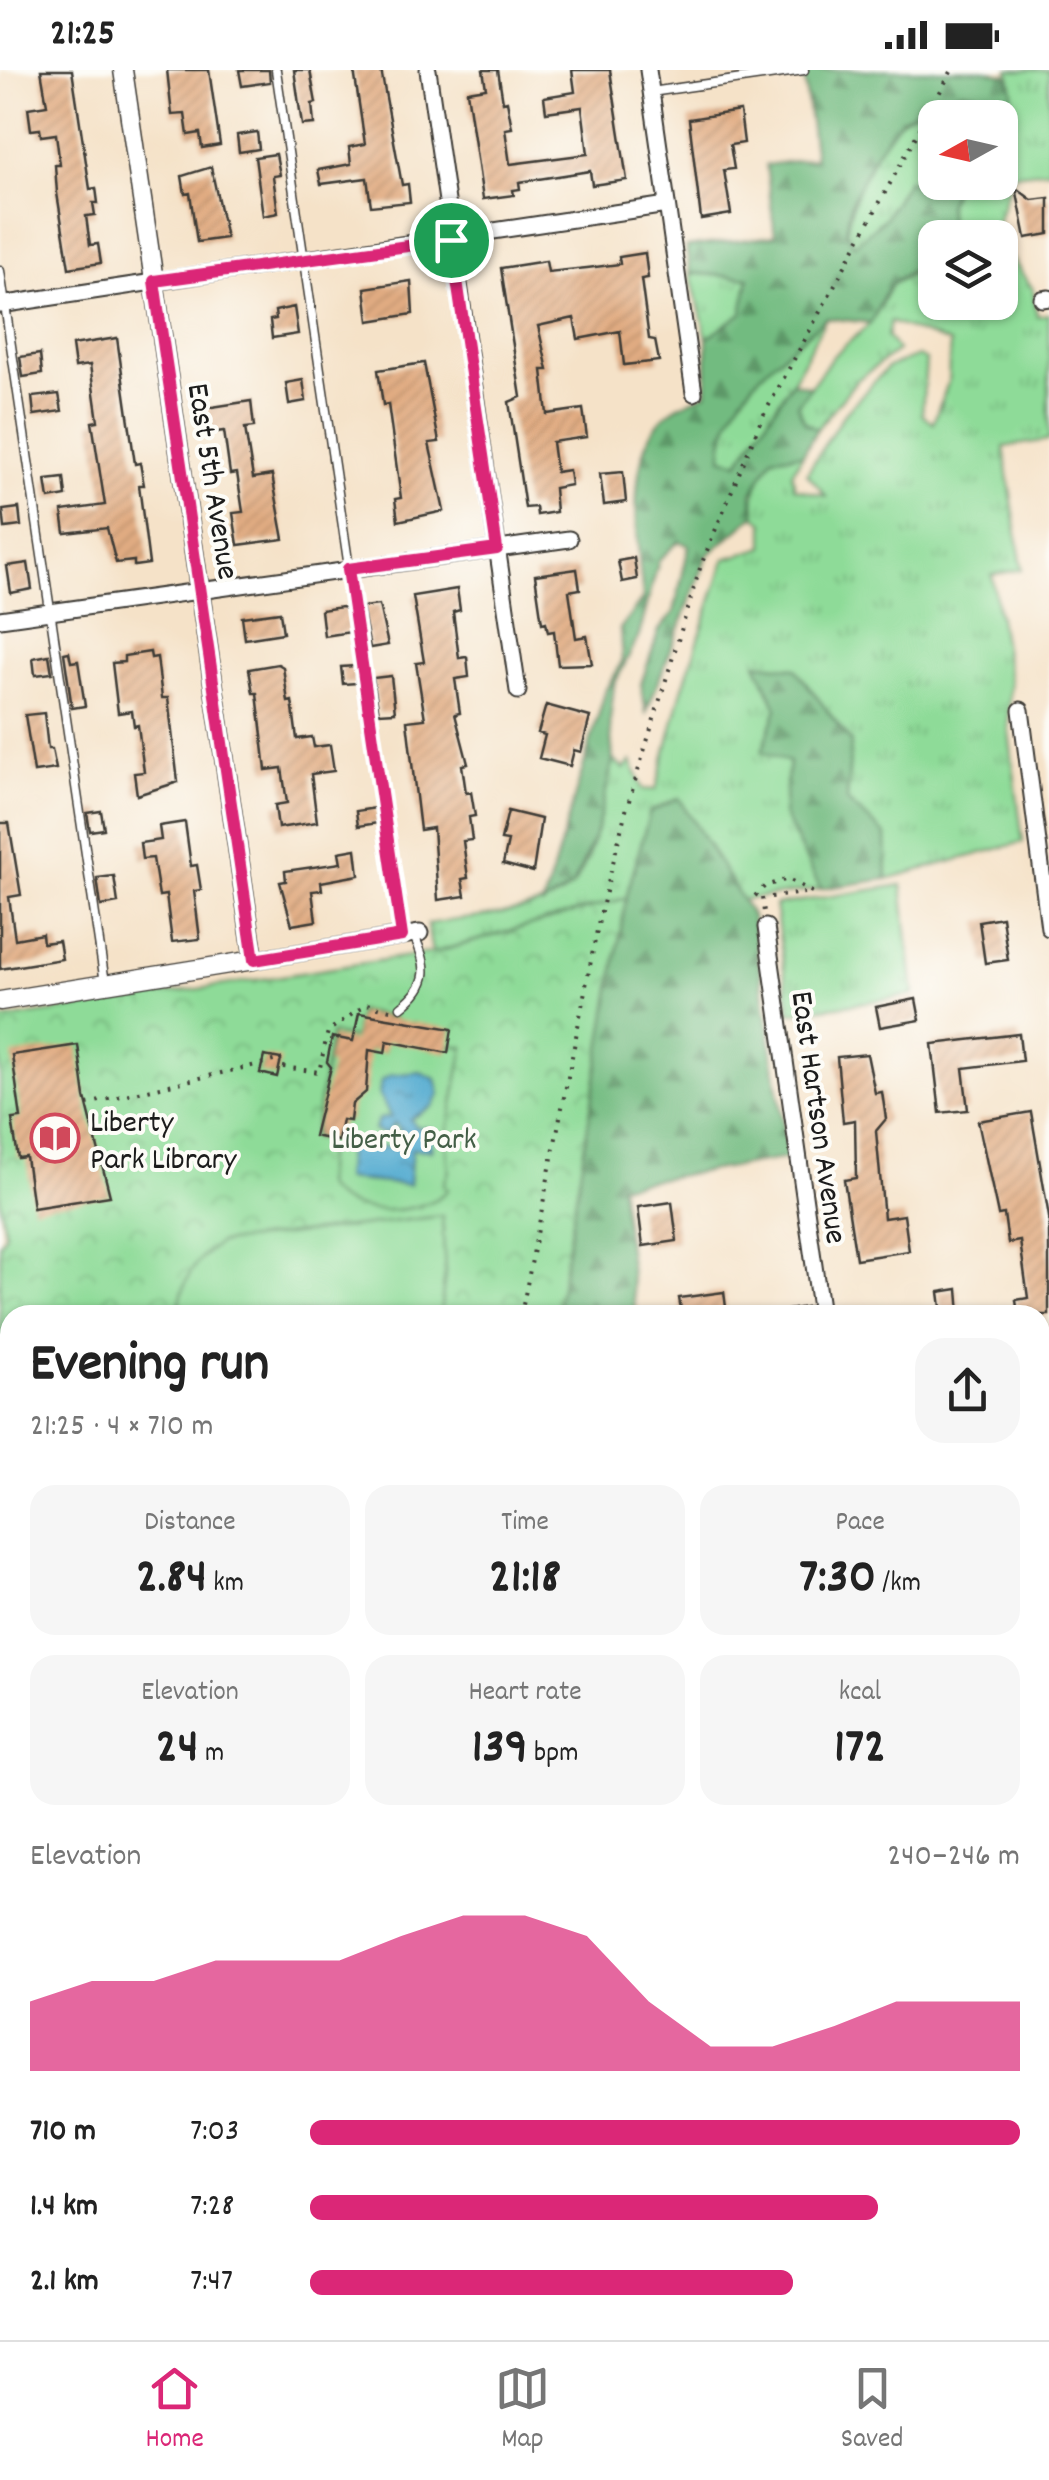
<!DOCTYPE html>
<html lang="en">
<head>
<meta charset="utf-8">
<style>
	:root { --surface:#fff; --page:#f6f6f6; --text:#222; --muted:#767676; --line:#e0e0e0; --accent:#db2777 }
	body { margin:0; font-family:Dekko,sans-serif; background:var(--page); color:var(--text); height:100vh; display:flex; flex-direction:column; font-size:38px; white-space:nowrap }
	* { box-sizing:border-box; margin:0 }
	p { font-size:32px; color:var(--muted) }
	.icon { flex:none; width:55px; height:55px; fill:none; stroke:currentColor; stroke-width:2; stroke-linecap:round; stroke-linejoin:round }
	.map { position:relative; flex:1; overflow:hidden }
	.sheet { position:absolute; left:0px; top:1235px; width:1050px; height:1035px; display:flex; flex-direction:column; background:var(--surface); border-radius:30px 30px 0 0; box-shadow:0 2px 8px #0004 }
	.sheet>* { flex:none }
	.needle { width:65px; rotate:262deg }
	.tools { position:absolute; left:918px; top:30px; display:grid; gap:20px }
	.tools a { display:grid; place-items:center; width:100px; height:100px; border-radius:20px; background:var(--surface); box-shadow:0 2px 8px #0004; font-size:50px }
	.pin { position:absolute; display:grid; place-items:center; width:85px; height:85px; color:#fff; margin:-42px; border:5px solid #fff; border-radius:50%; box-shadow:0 2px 10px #0007 }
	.round { display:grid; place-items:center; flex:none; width:105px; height:105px; border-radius:30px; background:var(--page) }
	.headline { display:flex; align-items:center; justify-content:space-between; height:170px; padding:0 30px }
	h1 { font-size:55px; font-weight:700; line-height:75px }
	.figures { display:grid; grid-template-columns:repeat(3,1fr); gap:15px; height:170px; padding:10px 30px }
	.figures div { display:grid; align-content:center; border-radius:25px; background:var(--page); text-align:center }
	.figures b { font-size:50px; font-weight:700 }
	.figures small { font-size:28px; font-weight:400 }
	.figures p { font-size:28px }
	.chart { height:280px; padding:20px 30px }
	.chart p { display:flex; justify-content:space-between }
	.chart svg { width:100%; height:180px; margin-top:10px; fill:var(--accent); opacity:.7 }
	ul { padding:0 30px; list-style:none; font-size:32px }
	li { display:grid; grid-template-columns:160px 120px 1fr; align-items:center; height:75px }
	li i { height:25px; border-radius:12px; background:var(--accent) }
	.status { display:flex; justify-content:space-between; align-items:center; height:70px; padding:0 50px; background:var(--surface); direction:ltr }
	.status svg { height:28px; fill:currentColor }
	.tabs { display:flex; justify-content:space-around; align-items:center; height:140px; border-top:2px solid var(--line); background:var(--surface); font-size:28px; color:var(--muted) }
	.tabs a { display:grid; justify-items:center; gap:5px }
	.tabs .selected { color:var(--accent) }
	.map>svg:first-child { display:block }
</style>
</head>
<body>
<div class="status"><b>21:25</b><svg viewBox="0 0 49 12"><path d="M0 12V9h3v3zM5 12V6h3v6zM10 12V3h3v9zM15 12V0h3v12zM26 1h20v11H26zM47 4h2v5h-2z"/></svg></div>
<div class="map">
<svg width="1049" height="2270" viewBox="0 0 1049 2270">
	<defs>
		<pattern id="grass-tufts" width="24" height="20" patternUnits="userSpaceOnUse" patternTransform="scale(2.5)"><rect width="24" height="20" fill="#8edb98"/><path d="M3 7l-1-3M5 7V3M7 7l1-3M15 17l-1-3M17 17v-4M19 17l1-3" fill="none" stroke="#7abb82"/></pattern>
		<pattern id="forest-firs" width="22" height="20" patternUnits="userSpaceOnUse" patternTransform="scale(2.5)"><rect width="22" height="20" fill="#72bb80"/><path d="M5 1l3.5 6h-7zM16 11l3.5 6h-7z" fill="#5d9768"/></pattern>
		<pattern id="park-crowns" width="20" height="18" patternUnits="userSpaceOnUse" patternTransform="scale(2.5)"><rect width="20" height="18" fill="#8edb98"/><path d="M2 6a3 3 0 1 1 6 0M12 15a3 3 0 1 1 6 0" fill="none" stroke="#7abb82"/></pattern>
		<pattern id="water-ripples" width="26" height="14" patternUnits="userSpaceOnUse" patternTransform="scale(2.5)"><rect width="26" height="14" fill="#53abd0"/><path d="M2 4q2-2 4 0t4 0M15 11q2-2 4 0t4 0" fill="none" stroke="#448aa8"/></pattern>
		<pattern id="building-hatch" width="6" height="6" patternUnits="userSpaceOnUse" patternTransform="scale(2.5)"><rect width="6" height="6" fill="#e1ac82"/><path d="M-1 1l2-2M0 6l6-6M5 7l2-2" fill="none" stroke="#c09370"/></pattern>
	</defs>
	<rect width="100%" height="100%" fill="#fdfcf7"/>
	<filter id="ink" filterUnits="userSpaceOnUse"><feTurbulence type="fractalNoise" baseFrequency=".01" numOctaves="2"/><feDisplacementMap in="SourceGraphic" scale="20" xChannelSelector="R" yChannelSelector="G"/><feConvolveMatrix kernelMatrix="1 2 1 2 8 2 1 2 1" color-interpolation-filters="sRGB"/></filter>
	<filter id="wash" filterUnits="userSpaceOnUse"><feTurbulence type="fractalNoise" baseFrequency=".0048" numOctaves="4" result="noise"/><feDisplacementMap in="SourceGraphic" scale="40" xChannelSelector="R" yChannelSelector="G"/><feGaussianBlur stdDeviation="2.25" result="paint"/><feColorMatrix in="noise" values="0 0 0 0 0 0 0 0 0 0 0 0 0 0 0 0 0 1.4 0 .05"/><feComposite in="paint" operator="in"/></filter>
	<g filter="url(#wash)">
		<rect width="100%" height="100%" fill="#f5e2c8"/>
		<path fill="url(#grass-tufts)" stroke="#557c5a" stroke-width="2.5" d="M1009,0H1049V100L1012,104L994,163L997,167H946L950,162L947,135L957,113L1000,112V48H935V109L922,118L907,110L885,148L854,175L846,162C851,130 875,64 905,47C923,36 943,29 962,21L990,30L1013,21Z
			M1000,172L1033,219L1037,246L1049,244V370L1004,377L1022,499L992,505L1010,615L1008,654L1023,772L887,809L885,765L847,731L757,595L777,638L763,681L789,691L784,746L821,819L742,830L679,728L650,742L626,828L432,883L427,854C467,847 543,845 571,817C592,796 606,720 613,690L624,699L631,691L643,719L656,720L681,623L725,489L764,477V453L755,445C752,420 758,407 773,387L803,384L792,403L795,418L826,426L807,403L843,345L888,297L918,286L926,290L922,344L933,353L948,313L950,273L890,252L887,267L898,280L857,310L817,359L805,352L797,335L833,286L871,253L891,215L922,198L935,181V232H1000Z
			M690,203L749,208L742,243L707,268Z
			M826,248L792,312L739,392L721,388C722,324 781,287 826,248Z
			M902,815L914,925L790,943L775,835Z"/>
		<path fill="url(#forest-firs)" stroke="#476c4e" stroke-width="2.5" d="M803,0H984L1007,5L1013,21L1011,31L962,21L901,48L875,84L851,133L846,162L854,175L885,148L907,110L922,118L935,109V112L957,113L947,135L950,162L935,168C935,200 905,197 889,217C881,227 877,242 871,253L826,248C781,287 722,324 722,388L739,392L792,312L811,317L797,335L805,352L817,359L803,384L773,387L752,423L755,445L708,485L646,643L641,614L659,560L674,542L689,476L679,471L659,490L639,566L614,615L610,652L613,690L597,760L573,816L543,835L606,619L622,592L620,559L643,528C638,477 625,393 660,351C672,337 690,330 707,323V268L742,243L749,208L690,203L686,177L775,166L766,95L815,88Z
			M756,593L795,598L851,672L847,731L886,765L887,809L821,819L783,744L789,692L762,682L777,638Z
			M679,728L752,846L788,1088L620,1115L636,1245H556L626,828L650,742Z"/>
		<path fill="url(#park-crowns)" stroke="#557c5a" stroke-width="2.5" d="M626,828L556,1245H10V2037L0,2024V1174L5,1164L0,1130V950L441,881Z
			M169,2260H440L437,2270H174Z"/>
		<path fill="#8edb98" stroke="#557c5a" stroke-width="2.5" d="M359,941L394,948L392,967L464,977L446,1070L449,1101L443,1115L448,1119C425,1147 343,1149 324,1115L327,1070L313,1067L331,964L354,968Z
			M442,1146L445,1203L440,1245H178C182,1212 192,1192 219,1173Z"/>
		<path fill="url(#water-ripples)" stroke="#386476" stroke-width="2.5" d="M420,1002L436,1009L440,1024L433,1036L410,1049L416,1057L433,1059L431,1080L412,1079L409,1115L344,1109L348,1074L398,1078L400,1060L395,1053L385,1064L374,1060L379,1049L391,1047L379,1025L381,1011L391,1005Z"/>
		<g id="blocks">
			<path fill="url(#building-hatch)" d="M41,0H72L90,119L96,118L98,133H93L95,145L86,146L90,175L98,174L101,193L69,198L57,123L55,95H60L56,64L41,66L40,59L31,60L28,38L47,35Z
				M167,0H209L220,75L202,78L200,63L188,65L185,44L172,45Z
				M239,0H269L270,12L242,16Z
				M294,0H310L316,33L312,34L314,54L302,55Z
				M354,0H381L402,115L408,114L410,132L371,136L367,108L321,114L318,100L351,94L349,77L365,74Z
				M483,0H498L503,32L507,31L512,58L505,59L510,94L588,84L582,37L546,42L544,27L575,22L572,0H610L627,110L592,115L590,101L519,112L520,119L513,120L514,125L483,129L467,21L486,18Z
				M740,41L744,73L730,75L734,99L724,100L731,144L701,149L689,49Z
				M257,62L259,79L239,82L237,65Z
				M276,84L280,105L273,106L278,143L263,146L255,87Z
				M211,97L226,168L197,172L190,123L185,124L182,106Z
				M1016,118L1032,130L1049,128V164L1026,168Z
				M645,183L648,208L641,209L649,269L655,270L659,291L624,295L620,261L578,269L574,248L538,256L548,300H542L547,344L583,339L587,367L552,372L556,402L569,400L571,415L554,418L556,442L537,445L536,437L525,438L520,404L509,332L521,327L501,198L546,191L548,202L587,198L620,194L619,187Z
				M411,211L413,244L369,251L365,218Z
				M294,237L298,264L272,268L270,250L276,249L275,241Z
				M117,268L135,394L140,393L144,415H139L149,494L134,496V491L116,493L107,458L65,463L62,441L105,435L92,352L98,351L90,295L75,297L72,275Z
				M40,284L42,304L23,307L20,287Z
				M424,293L439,372L429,373L444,441L398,451L395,429L401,428L388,334L383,335L378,300Z
				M303,310L306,331L289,334L286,313Z
				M59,324L62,341L34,345L32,327Z
				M251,331L254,357L245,358L253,408L272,405L284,469L238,475L233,443L243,442L237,403L230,404L224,361L202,364L199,339Z
				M623,402L626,432L604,435L600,404Z
				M64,408L66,426L49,429L46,410Z
				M19,438L21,456L5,458L3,440Z
				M634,488L637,509L622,512L618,491Z
				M28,493L32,519L11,523L7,496Z
				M577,499L580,519L569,521L576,568L587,566L592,594L558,595L554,561L548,562L546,552L542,553L535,505Z
				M457,519L460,540L453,542L459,588L467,587L469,607L455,609L460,643L455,644L468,694L462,695L466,723L471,722L475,746L469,747L472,770L463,771L468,808L462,809L465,826L438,830L433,758L420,760L407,651L425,649L416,593L424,592L413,526Z
				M379,535L388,575L370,578L362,537Z
				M342,537L348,540L351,562L324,566L321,540Z
				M280,542L283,563L245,569L242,547Z
				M69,582L71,592L78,591L85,636L72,638L64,583Z
				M150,582L151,588L157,587L162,628H168L178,712L137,725L134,703L144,702L138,655L134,656L132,641L118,643L112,593L124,592V586Z
				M49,585L52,603L35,605L33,588Z
				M278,594L283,597L288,632L292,631L297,669L312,667L314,677L330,675L334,701L311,704L317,752L278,758L275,735L287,733L282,698L266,700L257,623H253L249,599Z
				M355,596L357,613L343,614L341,597Z
				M391,606L395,642L379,643L373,608Z
				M546,635L590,647L581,682L574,680L570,696L539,688L545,665L538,663Z
				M44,643L48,679H52L56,699L34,702L25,645Z
				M376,738L378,753L358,756L356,741Z
				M101,741L104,759L90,761L87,743Z
				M508,741L541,749L533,802L503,794L508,771L501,770Z
				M185,752L191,796L197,795L201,820L194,821L200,869L172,872L166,825L159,826L153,788L142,789L140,773L161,770L159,756Z
				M0,753H9L21,825L9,827L15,869L42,864L43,873L59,871L62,889L0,899Z
				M356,779L359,805L321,812L322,820L312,821L316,851L292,855L280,812L286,811L285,801L341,793L339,782Z
				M114,806L118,833L101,836L97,808Z
				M1002,847L1008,890L985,893L979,851Z
				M916,929L920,950L880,957L876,937Z
				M359,943L452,959L448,983L387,971L385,983L369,980L366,1022L352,1034L350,1051L342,1050L338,1071L314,1066L331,997L327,992L332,967L353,971Z
				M1019,964L1022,991L963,998L968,1040L940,1043L932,974Z
				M78,975L85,1027L110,1126L33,1138L26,1087L18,1088L12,1049L21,1048L12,985Z
				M867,984L875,1023L882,1022L886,1049L876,1061L884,1148L904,1145L909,1181L856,1189L844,1110L856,1108L855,1050L843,1052L837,987Z
				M264,986L281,989L277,1007L260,1003Z
				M1031,1042L1049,1147V1245H1018L1016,1230L1028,1228L1020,1171L1008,1173L1004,1144L998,1145L978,1051Z
				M672,1132L677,1171L643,1176L638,1137Z
				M958,1219L960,1245H942L939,1222Z
				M724,1222L727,1245H682L679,1228Z"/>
		</g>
	</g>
	<g filter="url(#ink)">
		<use href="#blocks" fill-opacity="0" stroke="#3d3a36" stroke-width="2.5"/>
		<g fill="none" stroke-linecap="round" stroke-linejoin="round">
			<g stroke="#3d3a36" stroke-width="11">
				<path id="service" d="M276,0L403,866
					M651,22L804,0
					M0,201L105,913
					M401,937C431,914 429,896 413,864
					M784,1245L819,1239
					M1040,1440L1043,1462
					M0,1791L10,1793
					M303,2270H331"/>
			</g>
			<g stroke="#3d3a36" stroke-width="19">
				<path id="minor" d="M428,0L518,621
					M648,0L694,323
					M1042,229L1049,228
					M0,235L667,135
					M0,549L569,469
					M1021,640L1049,858
					M766,857L821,1245
					M254,890L420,863
					M1040,1359L1049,1358
					M1040,1928L1049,1927
					M1040,2210L1049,2209
					M451,2260L452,2270
					M614,2270L689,2260"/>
			</g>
			<g stroke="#3d3a36" stroke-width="21">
				<path id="tertiary" d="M0,931L254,890L123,0"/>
			</g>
			<g stroke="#3d3a36" stroke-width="24">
				<path id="secondary" d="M0,2051L10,2064
					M150,2260L155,2270"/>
			</g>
			<g stroke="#3d3a36" stroke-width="31">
				<path id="motorway" d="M0,2165L10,2174
					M79,2260L84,2270"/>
			</g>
			<path stroke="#3d3a36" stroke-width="4" stroke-dasharray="2.5 8" stroke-linecap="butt" d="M755,826L765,816L788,809L812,822
				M771,827L804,823
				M762,828L764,842
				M283,997L319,1002L328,961L367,934L390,940
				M87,1034L282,989
				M521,1245L599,850L625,744L701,495L762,348L952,0
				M0,1933L10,1932
				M3,1936L10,1951"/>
			<use href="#service" stroke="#fff" stroke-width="8"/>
			<use href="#minor" stroke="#fff" stroke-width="15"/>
			<use href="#tertiary" stroke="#fff" stroke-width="18"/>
			<use href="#secondary" stroke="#fbe6c4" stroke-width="20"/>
			<use href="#motorway" stroke="#f6c06b" stroke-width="28"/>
		</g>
	</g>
	<g fill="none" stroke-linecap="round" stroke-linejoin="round" filter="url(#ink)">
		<g stroke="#fff" stroke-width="20">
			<path id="route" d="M451,170L497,479L348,499L402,866L254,890L154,211Z"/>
		</g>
		<use href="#route" stroke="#db2777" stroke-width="12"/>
	</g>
	<defs>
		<g id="library-ring" transform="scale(2.5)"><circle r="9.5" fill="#fdfcf7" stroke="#d1495b" stroke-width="1.5"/><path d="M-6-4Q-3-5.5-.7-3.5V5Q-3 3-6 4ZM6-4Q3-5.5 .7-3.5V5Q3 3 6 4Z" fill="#d1495b"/></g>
	</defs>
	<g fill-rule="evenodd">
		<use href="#library-ring" x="55" y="1068"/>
	</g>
	<g text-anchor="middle" stroke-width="8" stroke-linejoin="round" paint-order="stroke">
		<g font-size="32" fill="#1c1c1c" stroke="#fdfcf7">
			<text transform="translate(215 411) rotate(81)" y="11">East 5th Avenue</text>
			<text transform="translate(821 1047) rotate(82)" y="11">East Hartson Avenue</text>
		</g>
		<g font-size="32" fill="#1c1c1c" stroke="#fdfcf7" text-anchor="start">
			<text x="90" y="1061">Liberty<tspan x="90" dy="37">Park Library</tspan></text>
		</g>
		<g font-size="32" fill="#445f47" stroke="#fdfcf7">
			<text x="404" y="1078">Liberty Park</text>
		</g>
	</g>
</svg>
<div class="tools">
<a><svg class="needle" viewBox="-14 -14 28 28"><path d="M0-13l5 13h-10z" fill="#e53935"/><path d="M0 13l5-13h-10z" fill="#767676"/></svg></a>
<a><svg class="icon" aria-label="layers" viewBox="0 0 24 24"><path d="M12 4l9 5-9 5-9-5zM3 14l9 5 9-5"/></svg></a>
</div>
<div class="pin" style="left:451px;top:170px;background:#1e9e55"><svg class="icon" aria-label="arrive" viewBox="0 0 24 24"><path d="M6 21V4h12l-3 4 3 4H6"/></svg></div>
<section class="sheet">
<div class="headline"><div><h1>Evening run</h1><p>21:25 · 4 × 710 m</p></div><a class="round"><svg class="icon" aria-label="share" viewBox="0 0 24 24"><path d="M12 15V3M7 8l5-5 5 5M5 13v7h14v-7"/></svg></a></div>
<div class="figures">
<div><p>Distance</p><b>2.84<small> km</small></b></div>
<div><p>Time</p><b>21:18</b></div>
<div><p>Pace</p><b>7:30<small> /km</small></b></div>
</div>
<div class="figures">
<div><p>Elevation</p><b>24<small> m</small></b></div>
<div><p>Heart rate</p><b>139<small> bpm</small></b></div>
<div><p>kcal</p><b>172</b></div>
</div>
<div class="chart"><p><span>Elevation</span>240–246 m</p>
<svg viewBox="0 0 160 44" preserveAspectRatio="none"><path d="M0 44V27L10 22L20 22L30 17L40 17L50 17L60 11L70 6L80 6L90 11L100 27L110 38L120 38L130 33L140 27L150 27L160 27V44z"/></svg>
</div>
<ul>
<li><b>710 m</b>7:03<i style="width:100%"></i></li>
<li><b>1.4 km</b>7:28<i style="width:80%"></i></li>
<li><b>2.1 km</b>7:47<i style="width:68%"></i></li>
</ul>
</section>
</div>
<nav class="tabs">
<a class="selected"><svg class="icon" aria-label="home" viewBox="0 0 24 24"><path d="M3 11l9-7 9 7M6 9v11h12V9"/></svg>Home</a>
<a><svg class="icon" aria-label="map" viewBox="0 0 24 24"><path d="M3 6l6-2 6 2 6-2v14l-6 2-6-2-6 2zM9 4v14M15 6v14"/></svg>Map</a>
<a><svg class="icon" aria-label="saved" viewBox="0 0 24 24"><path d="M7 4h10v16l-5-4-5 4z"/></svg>Saved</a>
</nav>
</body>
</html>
